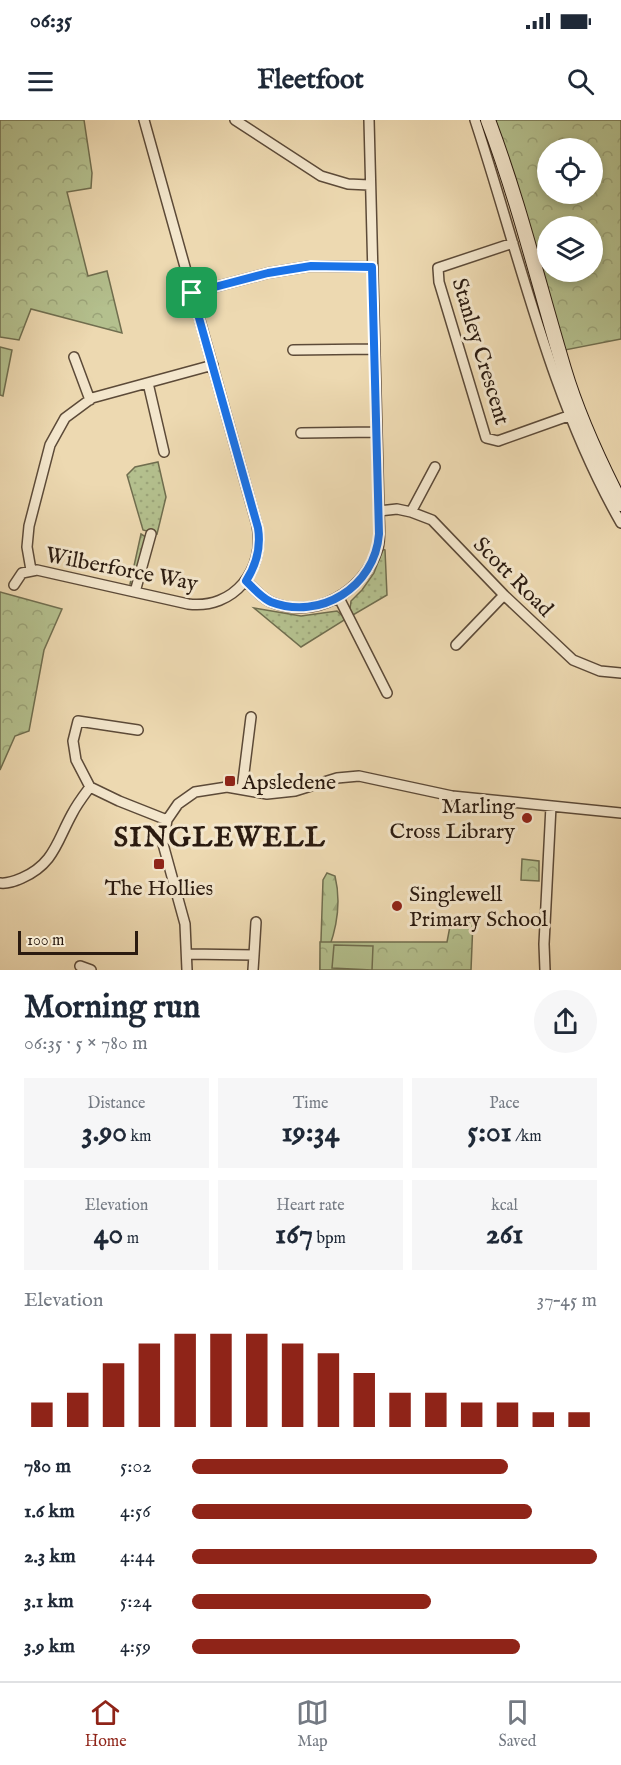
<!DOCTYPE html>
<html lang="en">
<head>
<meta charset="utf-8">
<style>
	:root { --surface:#fff; --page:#f6f6f7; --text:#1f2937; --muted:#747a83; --line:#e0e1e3; --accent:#8f2418 }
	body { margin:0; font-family:"IM FELL English",serif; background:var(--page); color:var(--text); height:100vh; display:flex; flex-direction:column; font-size:22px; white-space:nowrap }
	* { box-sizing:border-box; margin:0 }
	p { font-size:20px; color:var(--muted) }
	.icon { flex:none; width:33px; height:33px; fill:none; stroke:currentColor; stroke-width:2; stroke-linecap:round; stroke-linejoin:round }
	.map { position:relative; height:850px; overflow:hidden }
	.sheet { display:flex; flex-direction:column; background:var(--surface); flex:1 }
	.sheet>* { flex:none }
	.tools { position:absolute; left:537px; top:18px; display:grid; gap:12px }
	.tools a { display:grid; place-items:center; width:66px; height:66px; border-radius:50%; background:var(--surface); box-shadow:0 3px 9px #0003; font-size:30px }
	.scale { position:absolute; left:18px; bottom:15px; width:120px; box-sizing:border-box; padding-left:6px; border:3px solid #2b1b10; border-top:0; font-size:16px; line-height:21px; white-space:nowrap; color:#2b1b10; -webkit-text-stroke:4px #f3e6cc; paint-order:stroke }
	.pin { position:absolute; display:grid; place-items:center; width:51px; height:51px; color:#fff; margin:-26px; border-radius:12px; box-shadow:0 3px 9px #0006 }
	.round { display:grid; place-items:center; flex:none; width:63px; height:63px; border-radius:32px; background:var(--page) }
	.head { display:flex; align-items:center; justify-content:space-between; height:102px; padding:0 24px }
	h1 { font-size:33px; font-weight:700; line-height:45px }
	.stats { display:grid; grid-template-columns:repeat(3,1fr); gap:9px; height:102px; padding:6px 24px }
	.stats div { display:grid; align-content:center; border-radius:0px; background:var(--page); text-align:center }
	.stats b { font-size:30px; font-weight:700 }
	.stats small { font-size:16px; font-weight:400 }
	.stats p { font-size:16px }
	.chart { height:168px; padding:12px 24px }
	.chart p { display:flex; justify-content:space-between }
	.chart svg { width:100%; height:108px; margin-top:6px; stroke:var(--accent); stroke-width:6 }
	ul { padding:0 24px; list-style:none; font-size:20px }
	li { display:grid; grid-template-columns:96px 72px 1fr; align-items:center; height:45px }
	li i { height:15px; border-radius:8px; background:var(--accent) }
	.status { display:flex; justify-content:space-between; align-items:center; height:42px; padding:0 30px; background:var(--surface); direction:ltr }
	.status svg { height:16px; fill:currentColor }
	header { display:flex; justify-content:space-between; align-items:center; height:78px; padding:0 24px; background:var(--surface); font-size:27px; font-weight:700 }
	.dock { display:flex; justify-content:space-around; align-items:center; height:84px; border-top:2px solid var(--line); background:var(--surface); font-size:16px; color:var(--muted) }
	.dock a { display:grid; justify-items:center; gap:3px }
	.dock .selected { color:var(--accent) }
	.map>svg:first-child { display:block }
</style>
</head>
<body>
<div class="status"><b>06:35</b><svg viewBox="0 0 49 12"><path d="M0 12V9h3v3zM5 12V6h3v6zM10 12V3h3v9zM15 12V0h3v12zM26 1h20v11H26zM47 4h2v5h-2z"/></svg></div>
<header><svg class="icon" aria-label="menu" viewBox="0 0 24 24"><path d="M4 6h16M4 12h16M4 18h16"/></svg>Fleetfoot<svg class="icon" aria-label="search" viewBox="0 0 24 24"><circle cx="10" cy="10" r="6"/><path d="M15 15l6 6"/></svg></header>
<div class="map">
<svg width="621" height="850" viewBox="0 0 621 850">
	<defs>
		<pattern id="grass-dots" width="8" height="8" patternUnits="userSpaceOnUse" patternTransform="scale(1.5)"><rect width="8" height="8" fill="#b4c08e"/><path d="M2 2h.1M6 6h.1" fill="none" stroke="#9ba479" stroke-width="1.8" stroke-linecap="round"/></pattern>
		<pattern id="forest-firs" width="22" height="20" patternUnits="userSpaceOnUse" patternTransform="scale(1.5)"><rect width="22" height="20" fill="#b4c08e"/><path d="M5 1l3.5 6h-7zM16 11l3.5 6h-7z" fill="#9ba479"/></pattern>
		<pattern id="park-crowns" width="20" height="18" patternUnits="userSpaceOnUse" patternTransform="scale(1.5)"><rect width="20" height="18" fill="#b4c08e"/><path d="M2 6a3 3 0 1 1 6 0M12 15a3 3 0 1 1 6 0" fill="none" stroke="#9ba479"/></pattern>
	</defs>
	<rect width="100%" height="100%" fill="#edd9b1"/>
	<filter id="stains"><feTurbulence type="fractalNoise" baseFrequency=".00333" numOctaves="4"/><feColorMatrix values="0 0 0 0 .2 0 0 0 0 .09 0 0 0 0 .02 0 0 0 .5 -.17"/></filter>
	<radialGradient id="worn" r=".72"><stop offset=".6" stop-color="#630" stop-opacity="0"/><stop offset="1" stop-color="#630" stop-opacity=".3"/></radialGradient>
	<path fill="url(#grass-dots)" stroke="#706e4f" stroke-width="1.5" d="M158,342L166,377L157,414L143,410L127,355L135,347Z
		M141,414L146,417L135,464H130Z
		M383,429L385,430L387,475L353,495L350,489L351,481L362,470L374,453Z
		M254,488L301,496L337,491L346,499L301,527Z"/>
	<path fill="url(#forest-firs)" stroke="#706e4f" stroke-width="1.5" d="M327,753L335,756C343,789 334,820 320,850L323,760Z"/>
	<path fill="url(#park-crowns)" stroke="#706e4f" stroke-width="1.5" fill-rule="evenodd" d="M0,0H84L92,53L91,68L67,72L88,156L107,151L122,213L31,189L19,220L0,217Z
		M493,0H621V219L565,230ZM548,28H592V74H548ZM548,106H592V152H548Z
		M0,472L62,489L44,530L29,611L15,616L0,650Z
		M522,739L539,741V761L521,760Z
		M451,801H473L471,850H320V822H447Z"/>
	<path fill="#b4c08e" stroke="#706e4f" stroke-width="1.5" d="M0,227L12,230L3,276L0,275Z
		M334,825L373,826L372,850L332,848Z"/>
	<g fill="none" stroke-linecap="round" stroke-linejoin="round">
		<g stroke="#5c4a38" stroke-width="12">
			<path id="street" d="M235,0L321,56L348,64L369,65
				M475,0C519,134 551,281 621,403
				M513,123L438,148L439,162L486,318L498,321L571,295
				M192,173L268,153L311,146L372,147
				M293,230L375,229
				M74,237L90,280
				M148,263L164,332
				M301,313L377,312
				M379,391L397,389L411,392L432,400L504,475L573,540L600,551L621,553
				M411,392L435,347
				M31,450L27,427L29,406L50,325L65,298L92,278L213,245
				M246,461C253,468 262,478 271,482C315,500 363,473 378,428C381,417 379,403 379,391L369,0
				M14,465L22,453L37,450L188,484C234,490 266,449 257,405L144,0
				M135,472L151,414
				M339,478L387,573
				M456,525L504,475
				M138,610L78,601L73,621L76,640L90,667L119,681L167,700
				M242,669L251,597
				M0,763C8,764 15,761 22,758C54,744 57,721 72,694C77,684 84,675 90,667
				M188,834L254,835L256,802
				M80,846L91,850
				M187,850L185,804L163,724L167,700L178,684L195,672L227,667L267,674L295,671L337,658L359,656L452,676L621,693
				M253,850L254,835
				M545,850L544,824L551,686"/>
		</g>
		<g stroke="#2b1b10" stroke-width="16">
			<path id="secondary" d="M488,0C519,82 539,166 564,249C578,296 599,341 621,384"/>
		</g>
		<use href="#street" stroke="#f3e6cc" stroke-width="9"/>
		<use href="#secondary" stroke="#f3e6cc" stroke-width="14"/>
	</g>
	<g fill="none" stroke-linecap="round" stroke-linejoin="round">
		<g stroke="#fff" stroke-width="12">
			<path id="route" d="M311,146L372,147L379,414C375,467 320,501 271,482C262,478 253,468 246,461C257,444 261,427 258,408L192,173L268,153Z"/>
		</g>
		<use href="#route" stroke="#1a73e8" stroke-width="8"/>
	</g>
	<g fill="#8f2418" stroke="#f3e6cc" stroke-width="2">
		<rect x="224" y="655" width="12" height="12" rx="3"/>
		<circle cx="527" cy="698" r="6"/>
		<rect x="153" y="738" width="12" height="12" rx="3"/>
		<circle cx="397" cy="786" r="6"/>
	</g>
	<g text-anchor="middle" stroke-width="6" stroke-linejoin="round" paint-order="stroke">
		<g font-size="22" fill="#2b1b10" stroke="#f3e6cc">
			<text transform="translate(482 231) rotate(73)" y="8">Stanley Crescent</text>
			<text transform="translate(122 448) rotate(11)" y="8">Wilberforce Way</text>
			<text transform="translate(514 456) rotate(45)" y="8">Scott Road</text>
		</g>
		<g font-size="22" fill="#2b1b10" stroke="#f3e6cc" text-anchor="start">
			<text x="242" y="669">Apsledene</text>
			<text x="515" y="693" text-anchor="end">Marling<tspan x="515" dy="25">Cross Library</tspan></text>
			<text x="159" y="775" text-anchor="middle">The Hollies</text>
			<text x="409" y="781">Singlewell<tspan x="409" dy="25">Primary School</tspan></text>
		</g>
		<g font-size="28" font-weight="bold" letter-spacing="1.5" fill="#2b1b10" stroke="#f3e6cc">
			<text x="220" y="726">SINGLEWELL</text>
		</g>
	</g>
	<rect width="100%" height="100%" filter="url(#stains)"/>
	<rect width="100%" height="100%" fill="url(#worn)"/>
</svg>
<div class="tools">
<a><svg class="icon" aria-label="locate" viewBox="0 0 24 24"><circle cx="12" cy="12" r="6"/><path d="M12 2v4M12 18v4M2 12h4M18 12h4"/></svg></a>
<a><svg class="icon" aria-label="layers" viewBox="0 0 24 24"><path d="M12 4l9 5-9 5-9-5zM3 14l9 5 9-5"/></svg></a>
</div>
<div class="scale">100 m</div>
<div class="pin" style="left:192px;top:173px;background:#1e9e55"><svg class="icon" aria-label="arrive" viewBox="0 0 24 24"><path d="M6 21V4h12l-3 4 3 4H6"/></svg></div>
</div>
<section class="sheet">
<div class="head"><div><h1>Morning run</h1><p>06:35 · 5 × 780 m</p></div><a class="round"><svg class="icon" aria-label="share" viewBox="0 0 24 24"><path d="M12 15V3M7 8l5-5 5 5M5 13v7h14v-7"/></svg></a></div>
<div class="stats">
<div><p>Distance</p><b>3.90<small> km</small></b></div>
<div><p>Time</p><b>19:34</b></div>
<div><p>Pace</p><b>5:01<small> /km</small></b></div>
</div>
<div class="stats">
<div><p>Elevation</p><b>40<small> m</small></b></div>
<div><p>Heart rate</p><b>167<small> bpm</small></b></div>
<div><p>kcal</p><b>261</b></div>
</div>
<div class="chart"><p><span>Elevation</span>37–45 m</p>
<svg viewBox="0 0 160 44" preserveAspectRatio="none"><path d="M5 44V34M15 44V30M25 44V18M35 44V10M45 44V6M55 44V6M65 44V6M75 44V10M85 44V14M95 44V22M105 44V30M115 44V30M125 44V34M135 44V34M145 44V38M155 44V38"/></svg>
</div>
<ul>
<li><b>780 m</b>5:02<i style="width:78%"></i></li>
<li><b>1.6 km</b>4:56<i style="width:84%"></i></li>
<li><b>2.3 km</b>4:44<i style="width:100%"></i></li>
<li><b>3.1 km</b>5:24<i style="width:59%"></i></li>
<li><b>3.9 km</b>4:59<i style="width:81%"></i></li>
</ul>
</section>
<nav class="dock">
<a class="selected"><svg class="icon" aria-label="home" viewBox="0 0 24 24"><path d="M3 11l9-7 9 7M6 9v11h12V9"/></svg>Home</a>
<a><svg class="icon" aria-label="map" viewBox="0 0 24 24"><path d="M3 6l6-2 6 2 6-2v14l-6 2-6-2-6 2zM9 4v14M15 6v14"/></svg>Map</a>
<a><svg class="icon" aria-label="saved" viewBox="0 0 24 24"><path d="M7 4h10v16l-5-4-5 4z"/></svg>Saved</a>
</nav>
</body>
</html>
